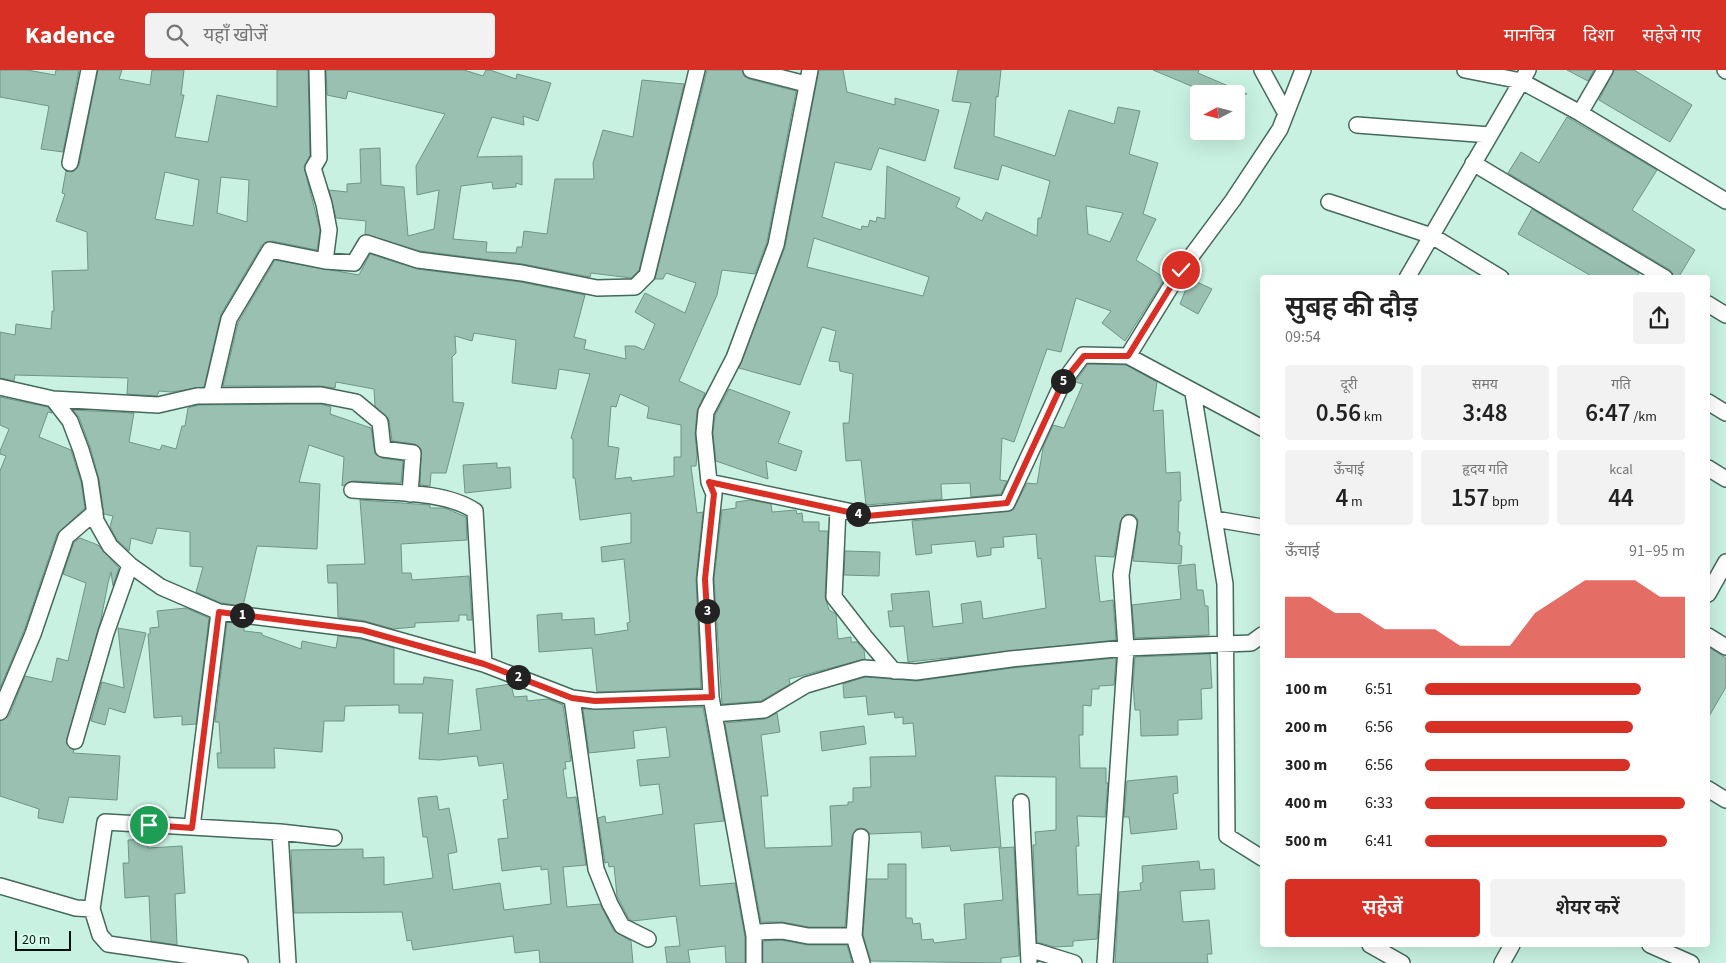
<!DOCTYPE html>
<html lang="hi">
<head>
<meta charset="utf-8">
<style>
	:root { --surface:#fff; --page:#f2f2f2; --text:#222; --muted:#767676; --accent:#d93025 }
	body { margin:0; font-family:"Source Sans 3","Noto Sans Devanagari",sans-serif; background:var(--page); color:var(--text); height:100vh; display:flex; flex-direction:column; font-size:19px; white-space:nowrap }
	* { box-sizing:border-box; margin:0 }
	p { font-size:16px; color:var(--muted) }
	.icon { flex:none; width:28px; height:28px; fill:none; stroke:currentColor; stroke-width:2; stroke-linecap:round; stroke-linejoin:round }
	.map { position:relative; flex:1; overflow:hidden }
	.sheet { position:absolute; left:1260px; top:205px; width:450px; height:672px; display:flex; flex-direction:column; background:var(--surface); border-radius:5px; box-shadow:0 5px 20px #0002 }
	.sheet>* { flex:none }
	.needle { width:32px; rotate:263deg }
	.fabs { position:absolute; left:1190px; top:15px; display:grid; gap:10px }
	.fabs a { display:grid; place-items:center; width:55px; height:55px; border-radius:5px; background:var(--surface); box-shadow:0 5px 20px #0002; font-size:25px }
	.scale { position:absolute; left:15px; bottom:12px; width:56px; box-sizing:border-box; padding-left:5px; border:2px solid #04120d; border-top:0; font-size:14px; line-height:18px; white-space:nowrap; color:#04120d; -webkit-text-stroke:4px #d5feee; paint-order:stroke }
	.pin { position:absolute; display:grid; place-items:center; width:42px; height:42px; color:#fff; margin:-21px; border:2px solid #fff; border-radius:50%; box-shadow:0 1px 5px #0007 }
	.km { position:absolute; width:25px; height:25px; margin:-12px; border-radius:50%; background:#222; color:#fff; font-size:14px; line-height:25px; text-align:center }
	.round { display:grid; place-items:center; flex:none; width:52px; height:52px; border-radius:5px; background:var(--page) }
	.headline { display:flex; align-items:center; justify-content:space-between; height:85px; padding:0 25px }
	h1 { font-size:28px; font-weight:600; line-height:38px }
	.stats { display:grid; grid-template-columns:repeat(3,1fr); gap:8px; height:85px; padding:5px 25px }
	.stats div { display:grid; align-content:center; border-radius:5px; background:var(--page); text-align:center }
	.stats b { font-size:25px; font-weight:600 }
	.stats small { font-size:14px; font-weight:400 }
	.stats p { font-size:14px }
	.chart { height:140px; padding:10px 25px }
	.chart p { display:flex; justify-content:space-between }
	.chart svg { width:100%; height:90px; margin-top:5px; fill:var(--accent); opacity:.7 }
	.primary-button { display:flex; gap:10px; margin-top:auto; padding:10px 25px }
	.primary-button a { flex:1; height:58px; border-radius:5px; background:var(--accent); color:#fff; font-size:20px; font-weight:600; line-height:58px; text-align:center }
	.primary-button a+a { background:var(--page); color:var(--text) }
	ul { padding:0 25px; list-style:none; font-size:16px }
	li { display:grid; grid-template-columns:80px 60px 1fr; align-items:center; height:38px }
	li i { height:12px; border-radius:6px; background:var(--accent) }
	header { display:flex; align-items:center; gap:30px; box-sizing:border-box; height:70px; padding:0 25px; background:var(--accent); color:#fff }
	header strong { font-size:24px }
	nav { display:flex; gap:28px; margin-inline-start:auto; font-size:18px }
	.search { width:350px; height:45px; background:var(--page); display:flex; align-items:center; gap:12px; box-sizing:border-box; padding:0 18px; border-radius:5px; color:var(--muted); font-size:19px }
	.map>svg:first-child { display:block }
</style>
</head>
<body>
<header>
<strong>Kadence</strong>
<div class="search"><svg class="icon" aria-label="search" viewBox="0 0 24 24"><circle cx="10" cy="10" r="6"/><path d="M15 15l6 6"/></svg>यहाँ खोजें</div>
<nav><a>मानचित्र</a><a>दिशा</a><a>सहेजे गए</a></nav>
</header>
<div class="map">
<svg width="1726" height="893" viewBox="0 0 1726 893">
	<rect width="100%" height="100%" fill="#c8f1e1"/>
	<path fill="#99c0b1" stroke="#6f9587" fill-rule="evenodd" d="M0,0H27L55,5L56,0H79L63,82L41,79L49,36L0,27Z
		M98,0H122L119,9L150,15L152,0H184L181,25H184L175,67L208,72L217,25L277,37V0H308L310,86L304,97L320,160L317,180L272,171L262,175L221,244L204,317L171,322L159,321L157,326L127,324L128,308L15,305L14,311L0,308V262L15,265L16,254L51,259L52,241H54L52,201L88,200L87,162L56,151L65,124L62,123L66,101L73,102L79,95ZM165,102L199,110L193,156L155,149ZM221,107L249,110L247,152L217,143Z
		M326,0H464L483,6L486,0H490L516,9L517,4L551,13L538,51L523,46L524,55L492,47L477,87L522,86V115L516,113V117L493,119L492,112L461,116L453,169L487,172L486,182L516,183L517,177H522L524,161L547,164L555,109H594L593,93L603,60L633,67L642,10L684,14L639,200L631,208L591,203L590,207L523,194L420,181L365,164L366,151L336,148L329,120L347,122V114L361,113L360,79L380,78L381,115L404,117L408,166L434,159L439,120L417,125L416,96L445,44L348,21L346,29L327,25Z
		M707,0H742L744,6L749,9L796,21L767,172L755,204L722,200L717,225L679,311L705,323L697,341L695,364L697,385L696,396H691L697,443L703,442L696,509L701,618L597,622L592,578L539,582L537,545L562,543V550L594,548L595,565L628,560L627,553L630,552L624,489L602,492L601,477L631,473V443L580,450L575,408H573V369L571,368L590,304L559,299L556,319L512,313L516,270L474,263L472,271L455,266L456,283L452,287L453,332L464,333L446,403H431L430,416L420,415L421,379L415,374L392,371L389,350L375,336L374,319L336,312L335,318L321,316H223L238,253L275,190L359,205L370,184L417,199L520,212L585,225L574,267L586,270L584,279L626,289L625,276H635L644,280L655,254L635,242L645,223L685,243L696,213L666,203L663,209H655ZM620,324L649,337L647,348L681,355V387H674V406L632,411L631,407L615,409L619,378L608,376L611,336L616,337Z
		M819,0H843L847,22L895,35V28L939,40L925,91L879,78L871,100L835,92L822,147L861,160L862,156L868,157L870,150L876,152L877,147L885,149L887,96L960,128L956,137L982,151L986,142L1037,166L1038,148H1041L1050,111L1002,95L998,110L954,98L971,33L952,31L958,0H1001L998,27L996,26L994,66L1055,86L1069,40L1114,54L1118,37L1140,41L1129,84L1158,93L1143,144L1156,149L1136,190L1165,208L1125,271L1102,253L1111,241L1076,228L1061,282L1047,279L1014,372L1002,368L1000,410L1007,411L1001,424L971,427L970,413L941,414L942,429L866,435L861,390L846,391L843,353H849L853,304L840,301L839,292L829,291L836,261L822,257L800,315L739,298L785,177ZM1086,136L1123,143L1110,172L1088,164ZM814,168L929,207L923,226L807,197Z
		M1153,0H1199L1198,3L1247,24H1194L1196,18Z
		M1567,0H1594L1588,11Z
		M1614,0H1634L1692,35L1670,72L1599,30Z
		M1567,47L1657,100L1632,140L1695,180L1678,208H1674L1670,200L1508,103L1521,82L1539,93Z
		M1532,139L1639,203L1636,208H1595L1518,164Z
		M1190,209L1212,219L1198,244L1180,234Z
		M1088,294L1126,295L1157,312L1153,341L1163,340L1166,403L1180,402L1181,431H1179L1178,462H1180L1179,475L1182,476L1181,494L1133,491L1138,450L1134,445L1126,444L1120,452L1114,487L1095,486L1100,532L1113,530L1116,570L908,592L904,556L890,557L888,541H893L891,524L929,521L933,557L963,553L961,534L981,531L983,549L1046,538L1041,488L1038,489L1036,464L1003,467L1004,477L991,478V485L977,487L975,471L931,475L932,483L916,485L912,451L1013,440L1027,413L1037,414L1043,378L1053,355L1064,358L1083,314L1075,312Z
		M729,319L790,342L778,373L802,381L796,401L766,391L768,409L716,391L713,363L715,345Z
		M0,327L48,337L52,343L48,342L39,367L71,380L81,412L85,438L57,464L24,561L0,618V401L6,386L0,384V381L9,359L0,355Z
		M320,334L331,337L330,344L371,358L375,384L382,388L403,391L401,413L353,411L342,416L344,387L309,375L299,412L320,414L317,479L257,476L243,536L221,533L196,522L203,497L190,496V462L157,458L152,474L131,468L129,481L117,470L110,457L113,446L104,444L99,409L90,377L79,347L73,340L134,343L129,372L160,380L162,375L176,379L182,356H185L188,338L198,335Z
		M497,393V398L510,397L511,418L465,423L463,395Z
		M360,430L430,435V438H445L466,447L467,470L401,474L402,503H411L412,510L469,506L472,550H467V545H459V551L415,553V557L393,559L365,551L338,547L337,513H328L327,495L365,494Z
		M750,430L771,434L772,442L796,440L797,444L802,443L803,452H819V461H828L825,527L829,540L836,544L838,569L851,567V572H857L864,580L865,589L789,609L790,614L761,631L722,634L714,509L722,440L736,438V432Z
		M80,468L98,475L119,498L113,516L111,502L108,513L101,549L66,673L74,680L73,683L120,686L117,730L69,727L63,753L38,748L39,739L0,726V651L9,646L25,606L52,612L57,588L68,591L86,513L63,504L74,472Z
		M845,481L880,482L879,506L844,505Z
		M1195,494L1197,520H1203L1205,536H1208L1209,565L1135,568L1132,535L1181,529L1178,496Z
		M186,538L209,548L196,654L182,655V646L154,648L148,564H150V558L159,557L157,541Z
		M227,552L244,555V561L262,563V565L301,579L302,571L336,578L338,566L361,569L394,578V614H423L424,607L453,610L448,664L481,660L476,619L511,614L514,627L527,626V631L548,629L563,635L571,691L565,692L566,699H563L567,728L576,727L586,795L563,797L567,837L600,834L614,861L631,871L633,893H540L539,880L515,883L513,866L413,880L411,870L407,871L402,842L294,843L291,780L363,779V788L384,787V815L433,808L427,767H423L418,728L437,726L439,740L449,738L454,764L457,782L448,784L453,820L500,813L504,840L551,834L548,799L541,800V796L502,801L498,769L508,768L503,730L508,729L503,693L479,696L477,686L439,690L419,689L423,643H399V635L345,636L344,651H324L322,682L274,678L275,698H218L217,683H221L219,652H215Z
		M118,558L146,563L125,643L109,638L105,655L91,651L102,612L124,618Z
		M1708,577L1726,588V617L1708,648Z
		M1210,584L1212,618L1201,619L1202,649L1178,650V665L1141,666L1140,640H1135L1133,615L1135,587Z
		M1116,588L1114,615L1099,616V619H1092L1091,636L1083,635V665H1079L1080,698H1106V713H1108L1105,747L1077,746L1079,776H1076L1078,825L1100,824L1097,869L1073,871V876L1054,877L1037,872L1033,775H1036L1035,762L1056,760V707L995,706L1001,777L951,781L950,776L922,778L921,762L870,764L866,759H856L852,766L845,857H809L782,852H761L725,653L765,649L777,643L780,662L761,665L768,726H761L765,778L832,776L830,736L848,735V732H853V718L871,717L870,687L916,686L913,653L903,654V647L895,648L894,642L868,645L866,626L844,628L843,614L865,607L917,611L1012,598Z
		M703,637L724,751L694,754L700,816L735,813L745,867V893H726L725,876L688,880L690,893H667L665,877L680,876L676,846L633,851L629,849L617,826L614,796L609,797L608,792L605,793L598,748L605,746L606,753L663,744L659,714L640,716L637,690L670,687L666,657L633,661L635,678L589,683L583,639Z
		M864,656L866,674L822,681L820,662Z
		M1177,706L1178,723L1173,724L1177,759L1131,764L1129,747H1124L1127,711Z
		M148,769V778L182,776L185,823L175,824L177,875L151,871L149,826L125,828L123,793H129L128,770Z
		M1014,777L1019,886L1001,888V893L871,891L863,865L867,809H888V794H906V848H912L913,854L920,853L922,870L933,869L934,873L966,869L964,834L1003,830L999,778Z
		M1199,791L1200,800L1214,799L1215,819L1180,821L1183,852L1209,850L1212,884H1207L1208,893H1115L1119,822L1141,820L1140,813L1143,812L1142,796Z
		M781,870L808,875H847L852,893H763V871Z"/>
	<g fill="none" stroke-linecap="round" stroke-linejoin="round">
		<g stroke="#45695c" stroke-width="18">
			<path id="minor" d="M317,0L319,88L313,98L324,134L329,160L325,191
				M751,0L806,14
				M1262,0L1285,42
				M1465,0L1521,11L1580,43L1726,131
				M1725,0L1726,1
				M1580,43L1605,0
				M1357,55L1490,65
				M70,93L89,0
				M1473,93L1665,208
				M1329,132L1432,166L1501,208
				M1407,208L1528,0
				M1708,234L1726,245
				M1128,286L1181,200L1233,130L1280,59L1303,0
				M0,317L53,329L70,351L81,380L90,410L96,451L110,476L130,495L161,517L219,542L363,560L484,594
				M1193,323L1225,514L1227,766L1262,788
				M211,326L229,249L270,180L325,191L354,193L366,173L418,190L522,203L597,218L635,217L647,205L697,0
				M53,329L158,335L197,326L321,325L356,332L380,352L383,379L413,383L410,424
				M1708,332L1726,343
				M1708,398L1726,409
				M709,412L867,445L1007,433L1063,312L1083,285L1128,286L1262,358
				M352,420C389,423 444,420 475,441L484,594L572,628L595,631L711,627
				M838,439L834,527L865,567L894,601
				M1215,449L1262,457
				M1708,524L1726,492
				M1708,566L1726,577
				M572,628L596,799L610,834L622,856L648,869
				M0,642L33,564L66,467L95,442
				M714,644L764,640L806,615L864,598L916,602L1011,589L1126,578L1251,573L1262,565
				M75,671L106,563L130,495
				M1708,719L1726,730
				M1021,732L1029,893
				M192,757L219,542
				M280,762L288,893
				M0,816L76,838L92,839
				M754,866L758,862L782,861L808,866H854L862,893
				M854,866L861,767
				M1370,875L1402,893
				M1650,875L1691,893
				M1029,879L1074,893
				M240,893L108,874L100,865L92,839L105,752L280,762L334,768
				M754,893V866L711,627L705,509L714,424L709,412L704,363L706,342L734,288L776,175L810,0
				M1105,893L1126,578L1121,505L1129,453
				M1502,893L1512,875"/>
		</g>
		<use href="#minor" stroke="#fff" stroke-width="15"/>
	</g>
	<g fill="none" stroke-linecap="round" stroke-linejoin="round">
		<g stroke="#fff" stroke-width="10">
			<path id="route" d="M149,755L192,758L219,542L362,560L484,594L572,628L595,631L712,627L705,509L714,424L709,412L867,446L1007,433L1063,312L1084,286H1128L1181,200"/>
		</g>
		<use href="#route" stroke="#d93025" stroke-width="6"/>
	</g>
</svg>
<div class="fabs">
<a><svg class="needle" viewBox="-14 -14 28 28"><path d="M0-13l5 13h-10z" fill="#e53935"/><path d="M0 13l5-13h-10z" fill="#767676"/></svg></a>
</div>
<div class="scale">20 m</div>
<div class="pin" style="left:149px;top:755px;background:#1e9e55"><svg class="icon" aria-label="arrive" viewBox="0 0 24 24"><path d="M6 21V4h12l-3 4 3 4H6"/></svg></div>
<div class="pin" style="left:1181px;top:200px;background:#d93025"><svg class="icon" aria-label="check" viewBox="0 0 24 24"><path d="M5 12l5 5 9-10"/></svg></div>
<b class="km" style="left:242px;top:545px">1</b>
<b class="km" style="left:518px;top:607px">2</b>
<b class="km" style="left:707px;top:541px">3</b>
<b class="km" style="left:858px;top:444px">4</b>
<b class="km" style="left:1063px;top:311px">5</b>
<section class="sheet">
<div class="headline"><div><h1>सुबह की दौड़</h1><p>09:54</p></div><a class="round"><svg class="icon" aria-label="share" viewBox="0 0 24 24"><path d="M12 15V3M7 8l5-5 5 5M5 13v7h14v-7"/></svg></a></div>
<div class="stats">
<div><p>दूरी</p><b>0.56<small> km</small></b></div>
<div><p>समय</p><b>3:48</b></div>
<div><p>गति</p><b>6:47<small> /km</small></b></div>
</div>
<div class="stats">
<div><p>ऊँचाई</p><b>4<small> m</small></b></div>
<div><p>हृदय गति</p><b>157<small> bpm</small></b></div>
<div><p>kcal</p><b>44</b></div>
</div>
<div class="chart"><p><span>ऊँचाई</span>91–95 m</p>
<svg viewBox="0 0 160 44" preserveAspectRatio="none"><path d="M0 44V14L10 14L20 22L30 22L40 30L50 30L60 30L70 38L80 38L90 38L100 22L110 14L120 6L130 6L140 6L150 14L160 14V44z"/></svg>
</div>
<ul>
<li><b>100 m</b>6:51<i style="width:83%"></i></li>
<li><b>200 m</b>6:56<i style="width:80%"></i></li>
<li><b>300 m</b>6:56<i style="width:79%"></i></li>
<li><b>400 m</b>6:33<i style="width:100%"></i></li>
<li><b>500 m</b>6:41<i style="width:93%"></i></li>
</ul>
<div class="primary-button"><a>सहेजें</a><a>शेयर करें</a></div>
</section>
</div>
</body>
</html>
